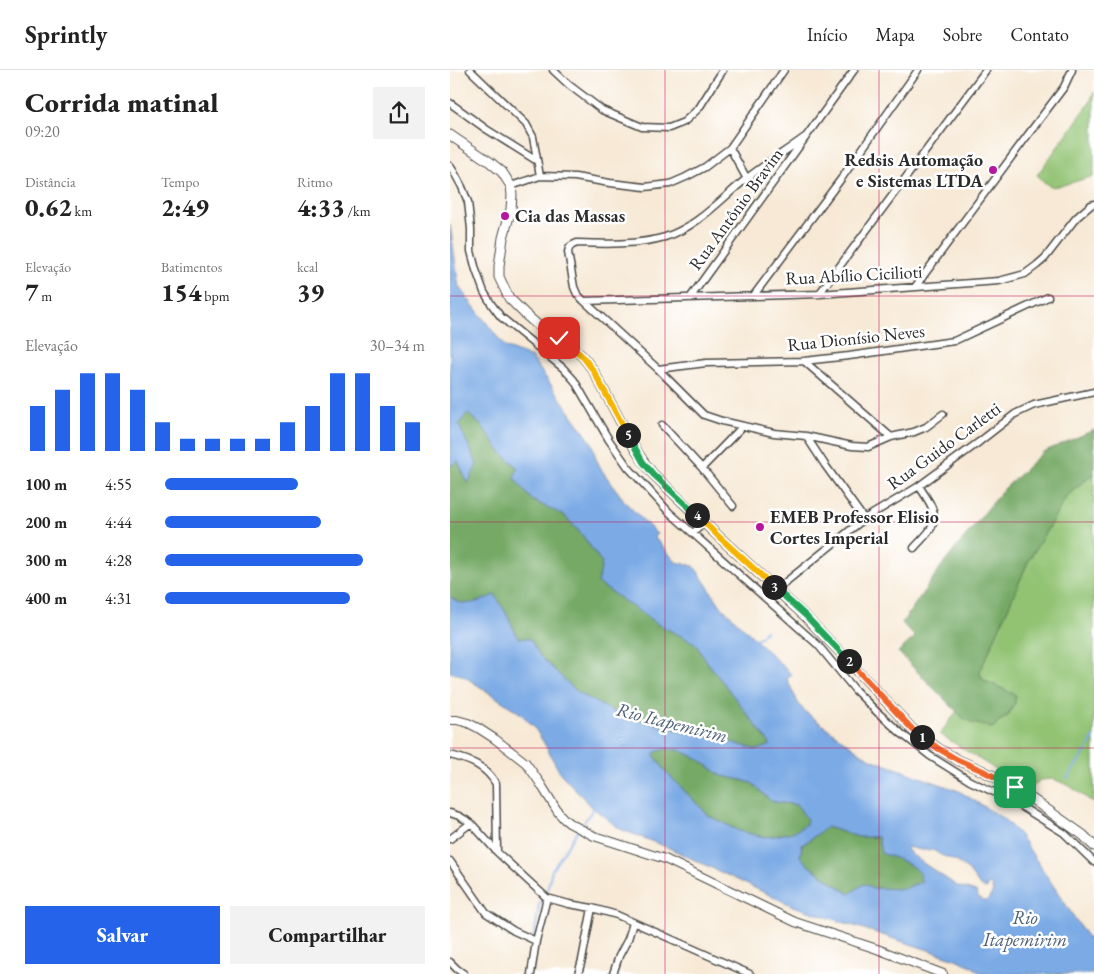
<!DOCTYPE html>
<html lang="pt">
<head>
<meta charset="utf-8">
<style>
	:root { --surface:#fff; --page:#f2f2f2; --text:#222; --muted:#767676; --line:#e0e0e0; --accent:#2563eb }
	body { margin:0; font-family:"EB Garamond",serif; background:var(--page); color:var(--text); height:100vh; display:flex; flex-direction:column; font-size:19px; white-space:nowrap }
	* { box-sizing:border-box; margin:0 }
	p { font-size:16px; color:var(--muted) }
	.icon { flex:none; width:28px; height:28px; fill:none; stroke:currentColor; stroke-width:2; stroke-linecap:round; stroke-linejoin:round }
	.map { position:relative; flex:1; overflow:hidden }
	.drawer { display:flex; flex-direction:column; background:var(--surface); width:450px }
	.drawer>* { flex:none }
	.pin { position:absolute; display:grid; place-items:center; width:42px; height:42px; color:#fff; margin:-21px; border-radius:10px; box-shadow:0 2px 8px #0006 }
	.km { position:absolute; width:25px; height:25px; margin:-12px; border-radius:50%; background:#222; color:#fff; font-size:14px; line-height:25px; text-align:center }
	.round { display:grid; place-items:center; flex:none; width:52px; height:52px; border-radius:0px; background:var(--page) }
	.head { display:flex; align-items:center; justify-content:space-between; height:85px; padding:0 25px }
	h1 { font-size:28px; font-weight:800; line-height:38px }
	.figures { display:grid; grid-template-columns:repeat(3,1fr); gap:8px; height:85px; padding:5px 25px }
	.figures div { display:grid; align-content:center }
	.figures b { font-size:25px; font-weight:800 }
	.figures small { font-size:14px; font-weight:400 }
	.figures p { font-size:14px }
	.chart { height:140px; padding:10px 25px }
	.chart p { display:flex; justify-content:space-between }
	.chart svg { width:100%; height:90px; margin-top:5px; stroke:var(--accent); stroke-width:6 }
	.cta { display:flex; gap:10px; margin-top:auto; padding:10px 25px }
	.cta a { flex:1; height:58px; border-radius:0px; background:var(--accent); color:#fff; font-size:20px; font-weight:800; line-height:58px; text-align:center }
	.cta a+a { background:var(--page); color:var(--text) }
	ul { padding:0 25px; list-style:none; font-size:16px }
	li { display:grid; grid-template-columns:80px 60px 1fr; align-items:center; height:38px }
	li i { height:12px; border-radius:6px; background:var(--accent) }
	header { display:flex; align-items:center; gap:30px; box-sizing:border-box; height:70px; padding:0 25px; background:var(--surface); border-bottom:1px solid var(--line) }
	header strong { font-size:24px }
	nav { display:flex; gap:28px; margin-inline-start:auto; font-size:18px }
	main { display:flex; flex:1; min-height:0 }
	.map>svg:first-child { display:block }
</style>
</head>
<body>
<header>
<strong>Sprintly</strong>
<nav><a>Início</a><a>Mapa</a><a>Sobre</a><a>Contato</a></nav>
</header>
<main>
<section class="drawer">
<div class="head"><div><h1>Corrida matinal</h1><p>09:20</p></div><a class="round"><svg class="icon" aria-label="share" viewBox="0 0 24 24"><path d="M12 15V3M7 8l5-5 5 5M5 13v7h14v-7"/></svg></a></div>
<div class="figures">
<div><p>Distância</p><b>0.62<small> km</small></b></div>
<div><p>Tempo</p><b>2:49</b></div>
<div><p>Ritmo</p><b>4:33<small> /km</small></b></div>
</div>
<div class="figures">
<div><p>Elevação</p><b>7<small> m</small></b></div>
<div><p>Batimentos</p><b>154<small> bpm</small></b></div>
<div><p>kcal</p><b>39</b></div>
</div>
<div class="chart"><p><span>Elevação</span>30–34 m</p>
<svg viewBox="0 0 160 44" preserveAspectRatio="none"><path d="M5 44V22M15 44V14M25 44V6M35 44V6M45 44V14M55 44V30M65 44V38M75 44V38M85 44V38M95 44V38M105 44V30M115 44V22M125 44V6M135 44V6M145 44V22M155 44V30"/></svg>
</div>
<ul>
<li><b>100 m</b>4:55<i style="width:51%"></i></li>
<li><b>200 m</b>4:44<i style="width:60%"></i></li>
<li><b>300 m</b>4:28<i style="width:76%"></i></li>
<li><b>400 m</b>4:31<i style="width:71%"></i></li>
</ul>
<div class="cta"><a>Salvar</a><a>Compartilhar</a></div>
</section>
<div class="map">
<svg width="644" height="904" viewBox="0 0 644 904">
	<rect width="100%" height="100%" fill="#fff"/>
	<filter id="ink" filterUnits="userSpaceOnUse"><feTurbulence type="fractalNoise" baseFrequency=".02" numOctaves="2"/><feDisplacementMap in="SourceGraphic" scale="10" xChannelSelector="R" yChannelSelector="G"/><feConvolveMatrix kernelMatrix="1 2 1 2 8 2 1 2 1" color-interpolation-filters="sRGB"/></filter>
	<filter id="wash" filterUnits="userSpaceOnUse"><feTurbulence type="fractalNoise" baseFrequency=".0096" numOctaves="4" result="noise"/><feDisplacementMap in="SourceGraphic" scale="20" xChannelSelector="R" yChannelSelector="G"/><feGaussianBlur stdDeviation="1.12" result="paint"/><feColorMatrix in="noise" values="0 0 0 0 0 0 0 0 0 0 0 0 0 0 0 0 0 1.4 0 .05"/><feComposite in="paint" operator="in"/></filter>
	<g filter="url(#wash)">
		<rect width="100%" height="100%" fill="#f7e9d5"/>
		<path fill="#92c373" stroke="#5e774f" d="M644,22V106C635,108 606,119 600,116C595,114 591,108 587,105L639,34Z
			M644,404V733L621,717L604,709L590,710L579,721L490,664L507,641L512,647L541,658L546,656L548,652L558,646L565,633C562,629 559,624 554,620C546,613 531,614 530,601L544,570L578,492L617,426L636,410Z"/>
		<path fill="#75a965" stroke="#506a48" d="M17,342L32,356L50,381L68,398L82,430L115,446L133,466L152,493L148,513L209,555L246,573L258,593L321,675L307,680L281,672L229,661L164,642L127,622L90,586L80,569L68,568L56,543L45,526C30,531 12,540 0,526V396L8,391L17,413L27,394L9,355Z
			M644,360V404L635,410L617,426L578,492L544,570L530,601V605L533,610L566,625L565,633L558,645L548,652L546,656L541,658L522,653L512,647L448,582L465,567L452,553L490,498L552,421L593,382Z
			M216,679L229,680L247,688L272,706L288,709L302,713L321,731L347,735L357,749L356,754L346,761L325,766L314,767L289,761L259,746L216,702L204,685L205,681Z
			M376,757L409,767H428L431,783C445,788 459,792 470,803L471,812L453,819L423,818L414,814L400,824L359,796L350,786L352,776Z"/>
		<path fill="#7baae5" stroke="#536a88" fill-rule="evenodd" d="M0,154L9,217L55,277L82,288L142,373L146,389L153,402L176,433L207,464L204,467L226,492L244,496L271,536L341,604L337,609L347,631L354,641L412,684L423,690L509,721L554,749L569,764L644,877V904H531L522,896L503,888L343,836L219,778L170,759L143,738L110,703L94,673L84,657L70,643L12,605L0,602V526C12,540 30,531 45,525L56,543L68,568L80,569L90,586L127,622L164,642L229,661L281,672L307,680L321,675L258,593L245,573L209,555L148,513L152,493L133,466L115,446L82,430L64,408L68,398L50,381L32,356L17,343L9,355L27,394L18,414L8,391L0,396ZM216,679L229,680L247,688L272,706L288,709L302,713L321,731L347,735L357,749L356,754L346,761L325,766L314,767L289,761L259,746L216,702L204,685L205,682ZM377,757L409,767H428L431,783C445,788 459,792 470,803L471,812L453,819L423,818L414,814L399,824L359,796L350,786L352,775ZM457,777L471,780H483L491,785L506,791L519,801L530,816L536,819L537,815L541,814L543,822L537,831C530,831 528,828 526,822L507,816L476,795L461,784L457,779Z"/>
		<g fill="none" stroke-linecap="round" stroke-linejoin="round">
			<path stroke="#7baae5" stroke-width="2" d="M305,569L310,567L316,560
				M617,708L635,683L644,667
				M131,756L144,738
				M96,824L102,800L128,760
				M84,867L89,835L93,828"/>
		</g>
	</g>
	<g filter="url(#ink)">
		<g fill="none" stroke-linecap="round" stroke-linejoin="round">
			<g stroke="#4a4844" stroke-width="9">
				<path id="minor" d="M20,0L76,54L83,67L90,106
					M103,0L119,15L152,40L192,57L219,58L234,52L249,38L273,0
					M0,33L36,59L87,91
					M355,67C336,81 315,94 296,109C270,130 247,157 215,167C188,175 154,174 127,173C122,175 119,176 118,182L124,217L127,224L134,231L208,299L254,345L272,351L324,363L356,366L402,376L418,377L441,367L464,362L476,357L493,344
					M280,78L297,109
					M0,96L4,102L12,117L18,132L21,159V181L26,200L34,222L42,235L51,247L113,298L124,310L159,370L178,397L219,442L368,575L405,620L427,642L452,664L480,686L520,711L561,730L614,763L644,792
					M61,116L90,106L125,107L160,113L195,117L220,114L236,107L255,97L280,78L334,0
					M465,217L577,66L614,17L622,0
					M369,224L536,0
					M304,225L391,109L468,0
					M240,228L404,0
					M134,231L369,224L549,211L575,204L587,195L595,188L626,148L641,135L644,134
					M354,291L441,367
					M208,299L256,293L354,291L399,286L504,271L598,227
					M212,355L252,398L283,436
					M356,366L375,395L414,449
					M252,398L293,356
					M243,463L254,453
					M464,478C469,472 475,467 480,460C491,444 477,429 469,416
					M327,519L414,449L469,416L529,372L565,344L584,335L644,322
					M0,685C20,690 36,696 46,714L47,782
					M0,743L9,746L21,753L47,782L86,818L97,828L119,834L142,838L167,845L300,904
					M0,769L21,753
					M0,791L36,843L64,861L86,871
					M0,892L7,899L14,904
					M81,904L86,871L97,828
					M128,904L132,890L142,838
					M163,904L169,886L178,869L183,853"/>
			</g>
			<g stroke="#4a4844" stroke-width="10">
				<path id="tertiary" d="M0,650H7L18,653L28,658L45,669L76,693L90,713L108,742L114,749L119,753L144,766L215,789L345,852L427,879L493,904"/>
			</g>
			<g stroke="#4a4844" stroke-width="11">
				<path id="secondary" d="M0,65L40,92L52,102L61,116L62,125L61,139L53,168L49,196V207L59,228L76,245L92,259L109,268L121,276L133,287L143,300L157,326L184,377L193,391L203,404L267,465L356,547L389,581L463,660L489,679L508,690L531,700L565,717L633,765L644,776"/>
			</g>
			<use href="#minor" stroke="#fff" stroke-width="6"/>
			<use href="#tertiary" stroke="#fff" stroke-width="8"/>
			<use href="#secondary" stroke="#fff" stroke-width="9"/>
		</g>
	</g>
	<g fill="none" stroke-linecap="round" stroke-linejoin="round" filter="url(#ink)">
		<g stroke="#fff" stroke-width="10">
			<path id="split-1" d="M472,667L489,679L508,690L531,700L565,717"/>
		</g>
		<g stroke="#fff" stroke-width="10">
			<path id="split-2" d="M399,591L463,660L472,667"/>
		</g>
		<g stroke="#fff" stroke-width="10">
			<path id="split-3" d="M324,517L356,546L399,591"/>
		</g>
		<g stroke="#fff" stroke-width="10">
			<path id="split-4" d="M247,445L267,465L324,517"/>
		</g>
		<g stroke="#fff" stroke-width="10">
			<path id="split-5" d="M178,365L193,392L203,404L247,445"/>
		</g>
		<g stroke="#fff" stroke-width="10">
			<path id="split-6" d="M109,268L121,276L133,287L143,300L178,365"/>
		</g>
		<use href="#split-1" stroke="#f0652b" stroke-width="6"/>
		<use href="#split-2" stroke="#f0652b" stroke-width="6"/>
		<use href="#split-3" stroke="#22a559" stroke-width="6"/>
		<use href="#split-4" stroke="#f5b400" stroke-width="6"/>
		<use href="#split-5" stroke="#22a559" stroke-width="6"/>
		<use href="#split-6" stroke="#f5b400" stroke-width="6"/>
	</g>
	<path fill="none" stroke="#c2185b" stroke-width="1" stroke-opacity="0.55" d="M215,0V904M429,0V904M0,226H644M0,452H644M0,678H644"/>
	<g fill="#b5179e" stroke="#fff" stroke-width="2">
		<circle cx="543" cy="100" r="5"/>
		<circle cx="55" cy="146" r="5"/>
		<circle cx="310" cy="457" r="5"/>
	</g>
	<g text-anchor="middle" stroke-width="5" stroke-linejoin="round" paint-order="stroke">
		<g font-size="18" font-weight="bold" fill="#2b2b2b" stroke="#fff" text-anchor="start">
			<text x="533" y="96" text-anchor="end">Redsis Automação<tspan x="533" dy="21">e Sistemas LTDA</tspan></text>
			<text x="65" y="152">Cia das Massas</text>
			<text x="320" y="453">EMEB Professor Elisio<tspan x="320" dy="21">Cortes Imperial</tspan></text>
		</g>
		<g font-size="18" fill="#2b2b2b" stroke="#fff">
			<text transform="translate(286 139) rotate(-54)" y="6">Rua Antônio Bravim</text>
			<text transform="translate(404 205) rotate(-3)" y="6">Rua Abílio Cicilioti</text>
			<text transform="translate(406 268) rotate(-6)" y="6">Rua Dionísio Neves</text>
			<text transform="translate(494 376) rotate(-36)" y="6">Rua Guido Carletti</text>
		</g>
		<g font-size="19" font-style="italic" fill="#4b5e75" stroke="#fff">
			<text transform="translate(222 652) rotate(14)" y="7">Rio Itapemirim</text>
			<text x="575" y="854">Rio<tspan x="575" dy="22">Itapemirim</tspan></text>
		</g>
	</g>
</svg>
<div class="pin" style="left:565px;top:717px;background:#1e9e55"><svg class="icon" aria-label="arrive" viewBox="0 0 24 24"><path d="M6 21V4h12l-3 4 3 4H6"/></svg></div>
<div class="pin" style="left:109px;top:268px;background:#d93025"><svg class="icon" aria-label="check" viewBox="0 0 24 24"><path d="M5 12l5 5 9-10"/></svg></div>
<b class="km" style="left:472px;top:667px">1</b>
<b class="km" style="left:399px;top:591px">2</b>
<b class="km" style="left:324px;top:517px">3</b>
<b class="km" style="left:247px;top:445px">4</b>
<b class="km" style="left:178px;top:365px">5</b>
</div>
</main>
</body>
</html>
